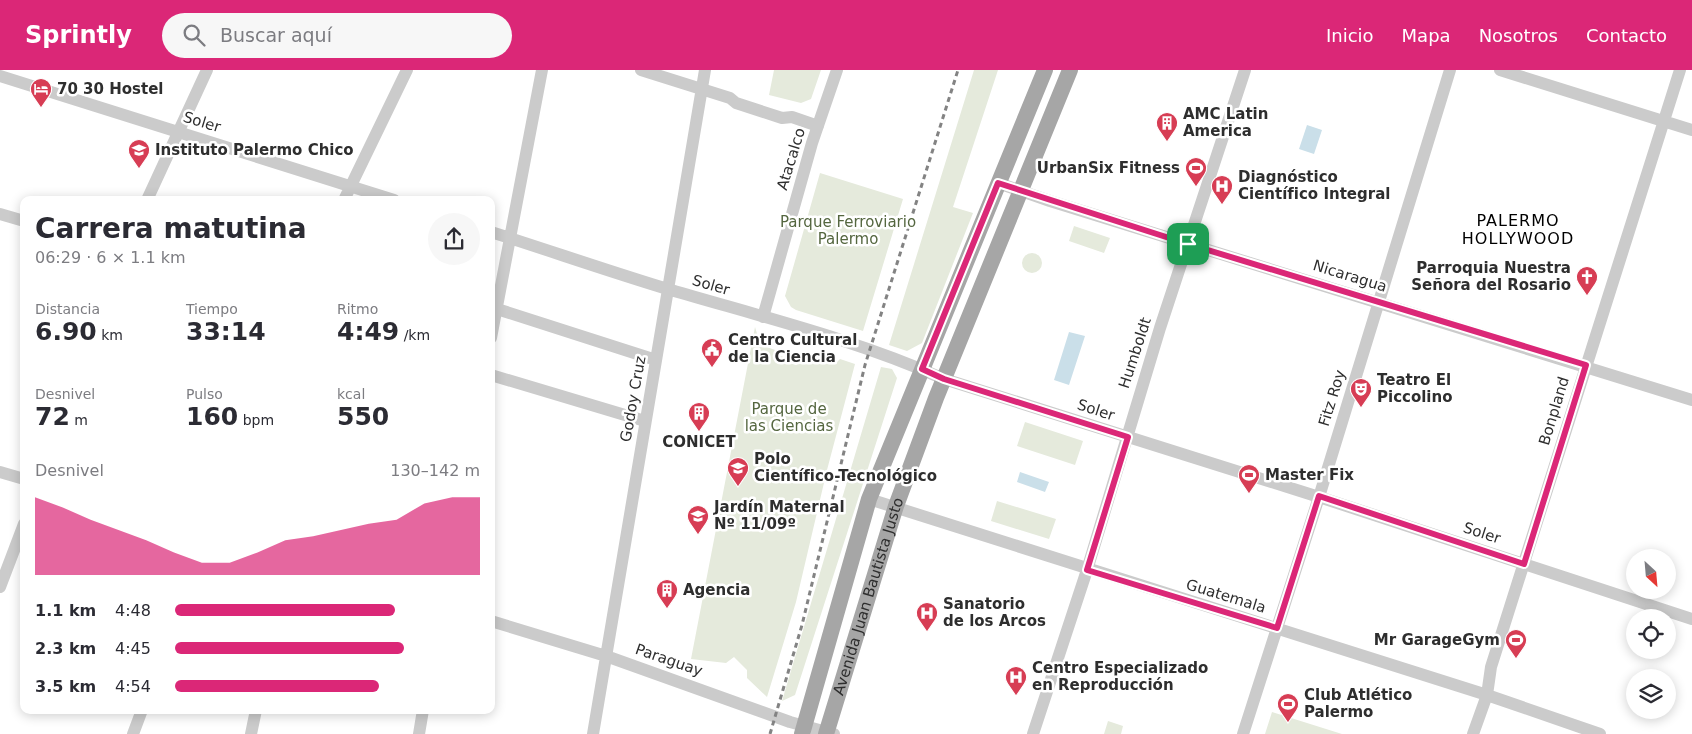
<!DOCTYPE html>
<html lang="es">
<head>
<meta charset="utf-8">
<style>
	:root { --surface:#fff; --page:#f7f7f7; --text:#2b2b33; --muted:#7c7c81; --accent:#db2777 }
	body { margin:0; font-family:"DejaVu Sans",sans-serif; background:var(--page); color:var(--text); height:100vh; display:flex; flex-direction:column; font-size:19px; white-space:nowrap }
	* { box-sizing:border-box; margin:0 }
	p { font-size:16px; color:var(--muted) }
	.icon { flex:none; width:28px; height:28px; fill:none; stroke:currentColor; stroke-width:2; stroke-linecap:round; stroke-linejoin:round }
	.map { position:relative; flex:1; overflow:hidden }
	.details { position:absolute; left:20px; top:126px; width:475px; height:518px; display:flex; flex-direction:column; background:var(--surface); border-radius:10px; box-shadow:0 2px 12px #0003 }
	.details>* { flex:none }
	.needle { width:32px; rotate:154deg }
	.buttons { position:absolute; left:1626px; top:479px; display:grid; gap:10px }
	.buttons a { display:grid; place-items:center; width:50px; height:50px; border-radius:50%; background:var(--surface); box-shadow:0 2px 12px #0003; font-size:25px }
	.pin { position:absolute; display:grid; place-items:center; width:42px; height:42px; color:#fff; margin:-21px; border-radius:10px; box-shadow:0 2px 8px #0006 }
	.round { display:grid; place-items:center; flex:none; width:52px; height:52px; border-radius:26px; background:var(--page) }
	.overview { display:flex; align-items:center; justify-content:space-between; height:85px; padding:0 15px }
	h1 { font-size:28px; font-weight:700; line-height:38px }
	.figures { display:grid; grid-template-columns:repeat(3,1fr); gap:8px; height:85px; padding:5px 15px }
	.figures div { display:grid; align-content:center }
	.figures b { font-size:25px; font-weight:700 }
	.figures small { font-size:14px; font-weight:400 }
	.figures p { font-size:14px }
	.chart { height:140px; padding:10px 15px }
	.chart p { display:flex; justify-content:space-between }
	.chart svg { width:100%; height:90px; margin-top:5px; fill:var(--accent); opacity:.7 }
	ul { padding:0 15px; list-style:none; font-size:16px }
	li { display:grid; grid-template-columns:80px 60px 1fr; align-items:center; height:38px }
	li i { height:12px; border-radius:6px; background:var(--accent) }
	header { display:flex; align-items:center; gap:30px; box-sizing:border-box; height:70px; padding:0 25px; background:var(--accent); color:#fff }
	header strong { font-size:24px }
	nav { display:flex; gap:28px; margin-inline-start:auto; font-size:18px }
	.search { width:350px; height:45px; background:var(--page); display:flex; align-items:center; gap:12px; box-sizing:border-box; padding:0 18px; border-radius:28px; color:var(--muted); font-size:19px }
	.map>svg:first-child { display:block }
</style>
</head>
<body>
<header>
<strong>Sprintly</strong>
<div class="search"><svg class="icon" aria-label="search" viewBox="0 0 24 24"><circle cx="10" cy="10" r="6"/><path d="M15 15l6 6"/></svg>Buscar aquí</div>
<nav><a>Inicio</a><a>Mapa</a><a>Nosotros</a><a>Contacto</a></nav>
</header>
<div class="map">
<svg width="1692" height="664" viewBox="0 0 1692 664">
	<rect width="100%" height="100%" fill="#fff"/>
	<path fill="#e5eadc" d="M774,0H821L811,29L801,33L769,25Z
		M974,0H998L953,137L973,143L922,273L907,281L889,275Z
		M820,103L903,129L863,261L796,240L791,237L785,226Z
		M1074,156L1110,168L1104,183L1069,171Z
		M1022 193a10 10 0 1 1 20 0a10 10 0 1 1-20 0Z
		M755,257L758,267L764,273V276L778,281L777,285L787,288L786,292L796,295L813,285L824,289L829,285L836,293L840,289L855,294L827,400L796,532L767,627L747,608V600L734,587L726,593L691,589Z
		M881,297L892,299L897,308L795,625L782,631Z
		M1025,352L1083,371L1075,395L1017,376Z
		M997,431L1056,449L1049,469L991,451Z
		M1272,642L1342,664H1265Z
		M1108,651L1123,656L1121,664H1104Z"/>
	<path fill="#cadfe9" d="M1307,55L1322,60L1314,84L1299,79Z
		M1069,262L1085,266L1069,315L1054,310Z
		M1020,402L1049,412L1045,422L1017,412Z"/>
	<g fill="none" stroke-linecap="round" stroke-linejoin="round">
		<path stroke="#cbcbcb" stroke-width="12" d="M641,0L730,28L736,33L782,48L792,47L818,56
			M1500,0L1692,60
			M0,6L394,130
			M998,113L1050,131L1692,330
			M147,130L207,0
			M344,130L407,0
			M0,144L24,151
			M491,162C551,181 611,202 671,220C763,247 857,270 944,309L1319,427L1692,549
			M497,239L656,290
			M763,247L812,73L837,0
			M491,268L542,0
			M491,305L645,351
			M0,402L24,409
			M869,429L1487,625L1600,664
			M0,517L24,454
			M491,551L606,586L790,652L834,664
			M133,664L142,640
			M251,664L256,640
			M419,664L423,640
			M593,664L705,0
			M1033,664L1087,500L1160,258L1245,0
			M1243,664L1319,427L1450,0
			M1473,664L1487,625L1491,597L1680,0"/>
		<g stroke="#a6a6a6" stroke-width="16">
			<path d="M802,664L869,429L1045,0"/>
			<path id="s1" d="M826,664L896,436L936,328L1070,0"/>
		</g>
		<path stroke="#838383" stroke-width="3" stroke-dasharray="5 4" stroke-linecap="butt" d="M770,664L802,555L865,295L958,0"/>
	</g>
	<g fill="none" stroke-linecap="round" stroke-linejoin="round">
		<g stroke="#fff" stroke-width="10">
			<path id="route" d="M998,113L1188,174L1586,295L1524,494L1319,426L1277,558L1087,500L1128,367L944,309L922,299Z"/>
		</g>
		<use href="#route" stroke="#db2777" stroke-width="6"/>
	</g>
	<defs>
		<g id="hotel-pin" transform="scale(1.125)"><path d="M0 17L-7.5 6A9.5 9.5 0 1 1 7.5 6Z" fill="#d73d54" stroke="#fff"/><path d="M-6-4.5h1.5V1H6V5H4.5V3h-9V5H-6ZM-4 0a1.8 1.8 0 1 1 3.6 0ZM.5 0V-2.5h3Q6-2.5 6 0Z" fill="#fff"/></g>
		<g id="building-pin" transform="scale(1.125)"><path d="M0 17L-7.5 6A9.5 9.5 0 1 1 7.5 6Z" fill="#d73d54" stroke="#fff"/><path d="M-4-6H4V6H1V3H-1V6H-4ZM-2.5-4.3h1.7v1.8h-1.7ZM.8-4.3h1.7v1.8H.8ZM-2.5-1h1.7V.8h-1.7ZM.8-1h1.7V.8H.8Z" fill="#fff"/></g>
		<g id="school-pin" transform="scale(1.125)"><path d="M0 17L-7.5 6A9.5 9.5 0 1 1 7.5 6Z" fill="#d73d54" stroke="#fff"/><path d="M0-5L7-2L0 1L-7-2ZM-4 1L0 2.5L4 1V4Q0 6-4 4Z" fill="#fff"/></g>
		<g id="stadium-pin" transform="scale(1.125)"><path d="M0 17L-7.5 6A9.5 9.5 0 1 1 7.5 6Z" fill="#d73d54" stroke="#fff"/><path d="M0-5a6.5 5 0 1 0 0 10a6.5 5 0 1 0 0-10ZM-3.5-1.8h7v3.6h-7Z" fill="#fff"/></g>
		<g id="hospital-pin" transform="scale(1.125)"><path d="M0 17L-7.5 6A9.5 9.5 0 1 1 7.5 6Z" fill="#d73d54" stroke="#fff"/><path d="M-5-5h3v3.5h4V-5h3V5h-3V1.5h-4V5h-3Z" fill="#fff"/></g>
		<g id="church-pin" transform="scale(1.125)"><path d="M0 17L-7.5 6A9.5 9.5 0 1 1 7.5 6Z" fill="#d73d54" stroke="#fff"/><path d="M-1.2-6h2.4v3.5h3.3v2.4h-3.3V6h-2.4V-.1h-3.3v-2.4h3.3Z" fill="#fff"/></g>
		<g id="civic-pin" transform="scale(1.125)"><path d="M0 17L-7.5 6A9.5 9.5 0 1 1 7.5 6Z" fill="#d73d54" stroke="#fff"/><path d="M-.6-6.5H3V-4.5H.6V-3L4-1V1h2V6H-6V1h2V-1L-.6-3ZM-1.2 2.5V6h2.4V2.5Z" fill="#fff"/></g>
		<g id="theatre-pin" transform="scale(1.125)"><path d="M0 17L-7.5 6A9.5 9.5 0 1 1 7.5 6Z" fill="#d73d54" stroke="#fff"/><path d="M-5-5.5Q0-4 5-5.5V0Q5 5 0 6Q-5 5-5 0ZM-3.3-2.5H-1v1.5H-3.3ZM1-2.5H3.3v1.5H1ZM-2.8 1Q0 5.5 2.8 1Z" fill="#fff"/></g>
		<g id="university-pin" transform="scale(1.125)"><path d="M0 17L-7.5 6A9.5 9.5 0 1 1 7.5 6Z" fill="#d73d54" stroke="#fff"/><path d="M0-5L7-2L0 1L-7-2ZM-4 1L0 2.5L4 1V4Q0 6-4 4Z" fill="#fff"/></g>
	</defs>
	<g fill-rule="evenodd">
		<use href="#hotel-pin" x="41" y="19"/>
		<use href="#building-pin" x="1167" y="53"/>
		<use href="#school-pin" x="139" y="80"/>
		<use href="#stadium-pin" x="1196" y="98"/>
		<use href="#hospital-pin" x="1222" y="116"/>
		<use href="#church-pin" x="1587" y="207"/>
		<use href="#civic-pin" x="712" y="279"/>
		<use href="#theatre-pin" x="1361" y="319"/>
		<use href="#building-pin" x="699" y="343"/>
		<use href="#university-pin" x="738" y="398"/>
		<use href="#stadium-pin" x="1249" y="405"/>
		<use href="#school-pin" x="698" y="446"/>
		<use href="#building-pin" x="667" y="520"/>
		<use href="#hospital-pin" x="927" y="543"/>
		<use href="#stadium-pin" x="1516" y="570"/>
		<use href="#hospital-pin" x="1016" y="607"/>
		<use href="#stadium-pin" x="1288" y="634"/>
	</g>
	<g text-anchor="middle" stroke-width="5" stroke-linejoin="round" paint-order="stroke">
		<g font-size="15" font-weight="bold" fill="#2e2e2e" stroke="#fff" text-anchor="start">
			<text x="57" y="24">70 30 Hostel</text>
			<text x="1183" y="49">AMC Latin<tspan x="1183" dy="17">America</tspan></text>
			<text x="155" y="85">Instituto Palermo Chico</text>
			<text x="1180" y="103" text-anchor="end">UrbanSix Fitness</text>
			<text x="1238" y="112">Diagnóstico<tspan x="1238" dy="17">Científico Integral</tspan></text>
			<text x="1571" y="203" text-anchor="end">Parroquia Nuestra<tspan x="1571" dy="17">Señora del Rosario</tspan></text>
			<text x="728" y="275">Centro Cultural<tspan x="728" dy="17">de la Ciencia</tspan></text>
			<text x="1377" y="315">Teatro El<tspan x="1377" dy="17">Piccolino</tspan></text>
			<text x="699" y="377" text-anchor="middle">CONICET</text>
			<text x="754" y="394">Polo<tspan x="754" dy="17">Científico-Tecnológico</tspan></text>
			<text x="1265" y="410">Master Fix</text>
			<text x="714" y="442">Jardín Maternal<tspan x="714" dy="17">Nº 11/09º</tspan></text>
			<text x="683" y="525">Agencia</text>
			<text x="943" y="539">Sanatorio<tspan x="943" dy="17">de los Arcos</tspan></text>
			<text x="1500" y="575" text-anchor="end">Mr GarageGym</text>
			<text x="1032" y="603">Centro Especializado<tspan x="1032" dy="17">en Reproducción</tspan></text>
			<text x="1304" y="630">Club Atlético<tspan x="1304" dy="17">Palermo</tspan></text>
		</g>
		<g font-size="15" fill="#2e2e2e" stroke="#fff">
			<text transform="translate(202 52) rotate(17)" y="5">Soler</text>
			<text transform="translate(791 89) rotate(-73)" y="5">Atacalco</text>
			<text transform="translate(1350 206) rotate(17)" y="5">Nicaragua</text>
			<text transform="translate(711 215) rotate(16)" y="5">Soler</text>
			<text transform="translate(1135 283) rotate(-72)" y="5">Humboldt</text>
			<text transform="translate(1332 328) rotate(-73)" y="5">Fitz Roy</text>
			<text transform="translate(633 329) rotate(-80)" y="5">Godoy Cruz</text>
			<text transform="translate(1096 340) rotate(18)" y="5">Soler</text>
			<text transform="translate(1554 341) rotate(-73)" y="5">Bonpland</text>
			<text transform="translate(1482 463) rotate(18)" y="5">Soler</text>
			<text dy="5" stroke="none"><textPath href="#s1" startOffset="144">Avenida Juan Bautista Justo</textPath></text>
			<text transform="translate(1226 526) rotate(17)" y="5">Guatemala</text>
			<text transform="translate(669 590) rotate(19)" y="5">Paraguay</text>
		</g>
		<g font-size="15" fill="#54663f" stroke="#fff">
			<text x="848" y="157">Parque Ferroviario<tspan x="848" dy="17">Palermo</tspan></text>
			<text x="789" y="344">Parque de<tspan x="789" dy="17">las Ciencias</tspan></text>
		</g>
		<g font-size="16" letter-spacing="1" fill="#000" stroke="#fff">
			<text x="1518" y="156">PALERMO<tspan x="1518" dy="18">HOLLYWOOD</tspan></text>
		</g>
	</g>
</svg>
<div class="buttons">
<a><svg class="needle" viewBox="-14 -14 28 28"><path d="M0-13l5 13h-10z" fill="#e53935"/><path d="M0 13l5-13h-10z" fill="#7c7c81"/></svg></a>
<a><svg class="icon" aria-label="locate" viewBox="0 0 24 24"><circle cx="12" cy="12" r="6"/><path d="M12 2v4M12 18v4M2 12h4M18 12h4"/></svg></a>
<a><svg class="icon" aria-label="layers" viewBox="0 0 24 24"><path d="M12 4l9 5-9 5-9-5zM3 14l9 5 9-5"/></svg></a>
</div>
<div class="pin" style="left:1188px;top:174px;background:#1e9e55"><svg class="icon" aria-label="arrive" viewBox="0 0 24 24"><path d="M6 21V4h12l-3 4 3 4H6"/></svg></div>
<section class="details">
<div class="overview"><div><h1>Carrera matutina</h1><p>06:29 · 6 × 1.1 km</p></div><a class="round"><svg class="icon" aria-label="share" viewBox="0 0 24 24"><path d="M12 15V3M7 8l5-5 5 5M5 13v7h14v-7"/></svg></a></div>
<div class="figures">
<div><p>Distancia</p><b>6.90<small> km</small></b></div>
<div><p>Tiempo</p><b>33:14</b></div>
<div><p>Ritmo</p><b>4:49<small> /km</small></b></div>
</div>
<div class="figures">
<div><p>Desnivel</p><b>72<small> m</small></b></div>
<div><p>Pulso</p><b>160<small> bpm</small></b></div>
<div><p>kcal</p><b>550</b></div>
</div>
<div class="chart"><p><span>Desnivel</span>130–142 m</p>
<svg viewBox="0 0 160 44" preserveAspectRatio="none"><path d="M0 44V6L10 11L20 17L30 22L40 27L50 33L60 38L70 38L80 33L90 27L100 25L110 22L120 19L130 17L140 9L150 6L160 6V44z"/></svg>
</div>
<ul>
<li><b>1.1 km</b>4:48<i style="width:72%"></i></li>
<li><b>2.3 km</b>4:45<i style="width:75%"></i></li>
<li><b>3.5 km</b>4:54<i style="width:67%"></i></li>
</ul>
</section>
</div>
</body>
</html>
